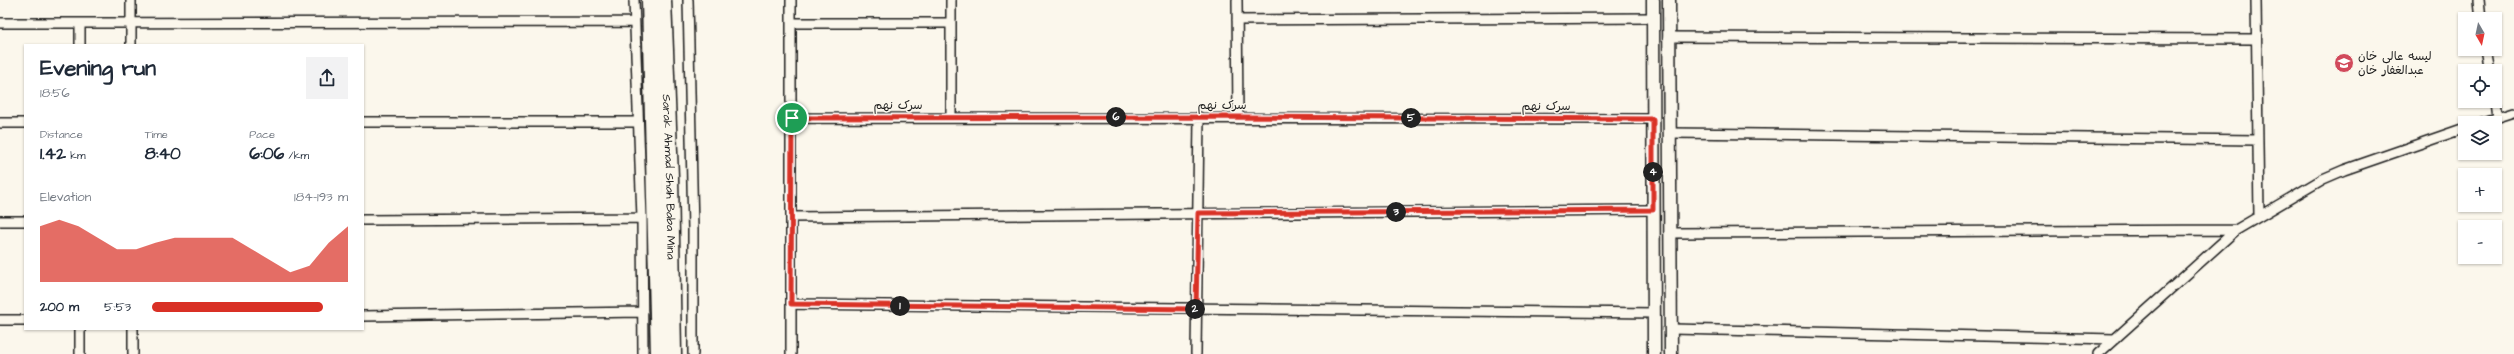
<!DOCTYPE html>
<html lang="en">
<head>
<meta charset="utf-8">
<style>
	:root { --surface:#fff; --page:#f2f2f3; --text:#1f2937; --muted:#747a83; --accent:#d93025 }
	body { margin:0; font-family:"Architects Daughter","Playpen Sans Arabic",sans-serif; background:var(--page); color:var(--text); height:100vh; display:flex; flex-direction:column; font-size:15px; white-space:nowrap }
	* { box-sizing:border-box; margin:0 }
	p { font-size:13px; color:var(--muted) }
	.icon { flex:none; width:22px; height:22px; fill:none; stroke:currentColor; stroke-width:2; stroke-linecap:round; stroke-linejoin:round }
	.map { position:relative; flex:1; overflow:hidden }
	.drawer { position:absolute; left:24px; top:44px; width:340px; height:286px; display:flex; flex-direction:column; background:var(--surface); border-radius:0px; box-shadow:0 1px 3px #0004 }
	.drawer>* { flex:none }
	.needle { width:26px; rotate:171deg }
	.tools { position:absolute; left:2458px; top:12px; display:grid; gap:8px }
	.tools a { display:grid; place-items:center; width:44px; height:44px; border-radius:0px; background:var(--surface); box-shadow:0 1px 3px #0004; font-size:20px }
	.pin { position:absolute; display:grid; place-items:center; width:34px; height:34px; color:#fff; margin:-17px; border:2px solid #fff; border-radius:50%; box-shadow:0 1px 4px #0007 }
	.km { position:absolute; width:20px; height:20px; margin:-10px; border-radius:50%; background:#222; color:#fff; font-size:11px; line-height:20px; text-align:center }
	.round { display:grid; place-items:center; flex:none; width:42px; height:42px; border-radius:0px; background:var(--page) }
	.headline { display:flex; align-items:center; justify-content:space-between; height:68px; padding:0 16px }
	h1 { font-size:22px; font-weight:700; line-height:30px }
	.metrics { display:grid; grid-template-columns:repeat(3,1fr); gap:6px; height:68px; padding:4px 16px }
	.metrics div { display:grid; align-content:center }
	.metrics b { font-size:17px; font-weight:700 }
	.metrics small { font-size:11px; font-weight:400 }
	.metrics p { font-size:11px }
	.chart { height:112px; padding:8px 16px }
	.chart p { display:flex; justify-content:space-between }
	.chart svg { width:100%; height:72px; margin-top:4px; fill:var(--accent); opacity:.7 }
	ul { padding:0 16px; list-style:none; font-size:13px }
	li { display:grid; grid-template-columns:64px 48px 1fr; align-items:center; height:30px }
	li i { height:10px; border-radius:5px; background:var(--accent) }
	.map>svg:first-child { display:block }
</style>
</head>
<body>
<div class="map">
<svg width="2514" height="354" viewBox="0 0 2514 354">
	<rect width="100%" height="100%" fill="#fbf7ec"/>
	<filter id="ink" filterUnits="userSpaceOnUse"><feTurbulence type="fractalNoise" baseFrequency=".025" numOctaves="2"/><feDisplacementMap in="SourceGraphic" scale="8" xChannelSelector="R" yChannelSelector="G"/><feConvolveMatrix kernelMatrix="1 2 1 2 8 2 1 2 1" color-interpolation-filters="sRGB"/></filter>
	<g filter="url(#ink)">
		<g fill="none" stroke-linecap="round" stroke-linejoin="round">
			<g stroke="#1c1c1c" stroke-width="12">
				<path id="minor" d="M131,0V45
					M634,0L642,218L643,354
					M688,0L693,230V354
					M791,0V354
					M1237,0L1238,117
					M2256,0L2259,216
					M2479,0L2481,19
					M1237,20L1653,18
					M0,23L634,22
					M80,23V45
					M791,23H951
					M1668,37L2256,39
					M2485,49L2489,71
					M2495,101L2497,117
					M951,116V0
					M791,118L1653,119
					M363,122H637
					M0,123H25
					M2480,123L2514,112
					M1671,133L2257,140
					M791,217L1653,210
					M363,220L642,218
					M0,221H25
					M1671,233L2236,230
					M791,304L1654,313
					M363,316L643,312
					M0,320H25
					M1672,329L2115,339
					M80,354V329
					M133,354V329
					M1196,354L1199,117
					M2098,354L2236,230L2323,179L2344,170L2465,128"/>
			</g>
			<g stroke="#1c1c1c" stroke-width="15">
				<path id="tertiary" d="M1653,0L1654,354
					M1669,0L1671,354"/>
			</g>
			<g stroke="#1c1c1c" stroke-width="19">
				<g id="trunk">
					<path d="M650,0L659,354"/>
					<path id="s1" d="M663,0L670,177L673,354"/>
				</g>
			</g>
			<use href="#minor" stroke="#fbf7ec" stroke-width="9"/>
			<use href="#tertiary" stroke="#fbf7ec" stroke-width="12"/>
			<use href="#trunk" stroke="#fbf7ec" stroke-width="16"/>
		</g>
	</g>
	<g fill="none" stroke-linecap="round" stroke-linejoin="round" filter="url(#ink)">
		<g stroke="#fff" stroke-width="8">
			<path id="route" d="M1238,117L1653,119V210L1198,213L1196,309L791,304L792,118Z"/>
		</g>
		<use href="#route" stroke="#d93025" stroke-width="5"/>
	</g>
	<defs>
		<g id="school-disc" transform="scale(1)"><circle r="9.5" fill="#d1495b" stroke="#fbf7ec"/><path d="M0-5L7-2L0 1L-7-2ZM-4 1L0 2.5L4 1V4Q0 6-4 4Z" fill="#fff"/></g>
	</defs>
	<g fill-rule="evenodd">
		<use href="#school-disc" x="2344" y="63"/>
	</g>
	<g text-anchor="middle" stroke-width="3" stroke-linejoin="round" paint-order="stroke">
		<g font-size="12" fill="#1c1c1c" stroke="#fbf7ec" text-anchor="start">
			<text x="2358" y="60">لیسه عالی خان<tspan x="2358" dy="14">عبدالغفار خان</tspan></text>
		</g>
		<g font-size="12" fill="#1c1c1c" stroke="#fbf7ec">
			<text x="898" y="109">سرک نهم</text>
			<text x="1222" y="109">سرک نهم</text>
			<text x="1546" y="110">سرک نهم</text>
			<text dy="4" stroke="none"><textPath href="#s1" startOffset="177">Sarak Ahmad Shah Baba Mina</textPath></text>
		</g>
	</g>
</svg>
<div class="tools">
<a><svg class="needle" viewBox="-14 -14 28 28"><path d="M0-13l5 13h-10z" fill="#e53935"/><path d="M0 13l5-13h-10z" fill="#747a83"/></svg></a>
<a><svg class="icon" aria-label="locate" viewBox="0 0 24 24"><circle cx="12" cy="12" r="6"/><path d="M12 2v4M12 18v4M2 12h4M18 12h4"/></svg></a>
<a><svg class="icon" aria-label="layers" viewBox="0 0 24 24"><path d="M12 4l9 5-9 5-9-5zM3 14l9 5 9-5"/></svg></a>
<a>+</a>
<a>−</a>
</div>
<div class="pin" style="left:792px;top:118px;background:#1e9e55"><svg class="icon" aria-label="arrive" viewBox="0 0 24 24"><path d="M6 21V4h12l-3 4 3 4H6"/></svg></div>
<b class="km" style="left:900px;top:306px">1</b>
<b class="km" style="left:1195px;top:309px">2</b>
<b class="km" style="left:1396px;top:212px">3</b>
<b class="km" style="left:1653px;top:172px">4</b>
<b class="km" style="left:1411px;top:118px">5</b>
<b class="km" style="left:1116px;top:117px">6</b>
<section class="drawer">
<div class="headline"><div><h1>Evening run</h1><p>18:56</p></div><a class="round"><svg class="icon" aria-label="share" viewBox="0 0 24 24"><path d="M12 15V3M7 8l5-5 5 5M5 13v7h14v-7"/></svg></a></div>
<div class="metrics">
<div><p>Distance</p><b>1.42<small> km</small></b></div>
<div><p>Time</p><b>8:40</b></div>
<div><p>Pace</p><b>6:06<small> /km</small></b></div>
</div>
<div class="chart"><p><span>Elevation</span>184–193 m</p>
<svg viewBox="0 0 160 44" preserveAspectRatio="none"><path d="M0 44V10L10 6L20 10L30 17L40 24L50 24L60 20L70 17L80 17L90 17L100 17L110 24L120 31L130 38L140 34L150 20L160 10V44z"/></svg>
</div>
<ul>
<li><b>200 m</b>5:53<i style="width:87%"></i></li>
</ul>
</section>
</div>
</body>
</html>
